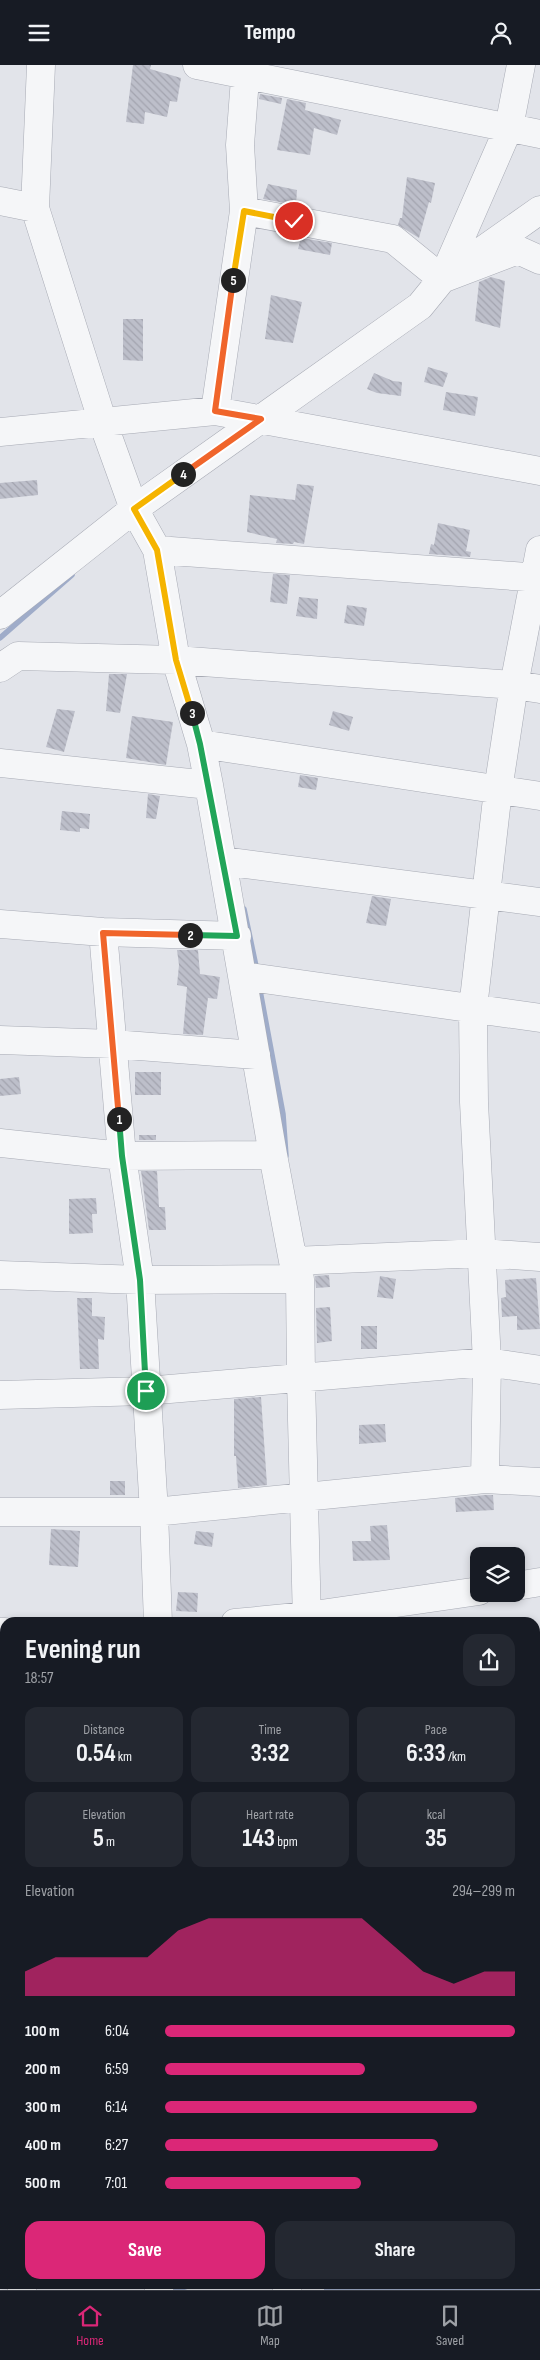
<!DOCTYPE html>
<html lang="en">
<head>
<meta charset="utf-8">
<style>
	:root { --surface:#171b24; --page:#242831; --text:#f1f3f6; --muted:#9ea1a6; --line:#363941; --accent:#db2777 }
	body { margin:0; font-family:"Sofia Sans Condensed",sans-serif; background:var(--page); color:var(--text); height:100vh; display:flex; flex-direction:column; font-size:19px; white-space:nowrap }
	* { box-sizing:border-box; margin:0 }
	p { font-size:16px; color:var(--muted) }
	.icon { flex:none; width:28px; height:28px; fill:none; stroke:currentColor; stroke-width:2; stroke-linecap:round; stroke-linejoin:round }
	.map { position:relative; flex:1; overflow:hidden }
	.sheet { position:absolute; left:0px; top:1552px; width:540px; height:672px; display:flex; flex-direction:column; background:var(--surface); border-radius:15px 15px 0 0; box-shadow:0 2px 8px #0003 }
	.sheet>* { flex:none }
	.buttons { position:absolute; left:470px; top:1482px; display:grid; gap:10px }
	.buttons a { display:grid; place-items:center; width:55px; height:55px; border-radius:10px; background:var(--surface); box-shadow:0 2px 8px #0003; font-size:25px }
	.pin { position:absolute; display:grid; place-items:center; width:42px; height:42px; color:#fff; margin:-21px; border:2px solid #fff; border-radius:50%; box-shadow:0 1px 5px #0007 }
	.km { position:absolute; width:25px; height:25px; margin:-12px; border-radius:50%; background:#222; color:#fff; font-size:14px; line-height:25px; text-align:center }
	.round { display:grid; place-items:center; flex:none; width:52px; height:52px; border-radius:15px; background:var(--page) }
	.head { display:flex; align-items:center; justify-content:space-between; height:85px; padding:0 25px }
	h1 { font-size:28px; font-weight:700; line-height:38px }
	.metrics { display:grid; grid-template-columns:repeat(3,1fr); gap:8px; height:85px; padding:5px 25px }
	.metrics div { display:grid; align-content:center; border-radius:12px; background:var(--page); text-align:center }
	.metrics b { font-size:25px; font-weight:700 }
	.metrics small { font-size:14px; font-weight:400 }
	.metrics p { font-size:14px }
	.chart { height:140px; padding:10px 25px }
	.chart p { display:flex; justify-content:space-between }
	.chart svg { width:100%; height:90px; margin-top:5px; fill:var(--accent); opacity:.7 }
	.action { display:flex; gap:10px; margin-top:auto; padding:10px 25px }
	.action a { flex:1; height:58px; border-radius:15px; background:var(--accent); color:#fff; font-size:20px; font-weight:700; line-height:58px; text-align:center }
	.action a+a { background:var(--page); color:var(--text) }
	ul { padding:0 25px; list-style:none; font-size:16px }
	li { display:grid; grid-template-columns:80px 60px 1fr; align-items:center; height:38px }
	li i { height:12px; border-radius:6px; background:var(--accent) }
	header { display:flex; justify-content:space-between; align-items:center; height:65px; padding:0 25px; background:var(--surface); font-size:22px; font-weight:700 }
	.tab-bar { display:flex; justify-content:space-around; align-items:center; height:70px; border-top:1px solid var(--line); background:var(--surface); font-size:14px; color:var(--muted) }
	.tab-bar a { display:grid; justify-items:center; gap:2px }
	.tab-bar .on { color:var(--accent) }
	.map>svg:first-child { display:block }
</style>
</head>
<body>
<header><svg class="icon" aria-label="menu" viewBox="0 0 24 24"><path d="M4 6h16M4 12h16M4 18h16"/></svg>Tempo<svg class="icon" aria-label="person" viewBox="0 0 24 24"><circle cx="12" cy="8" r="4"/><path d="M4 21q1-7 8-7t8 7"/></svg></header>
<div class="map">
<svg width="540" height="2225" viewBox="0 0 540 2225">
	<defs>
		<pattern id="water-waves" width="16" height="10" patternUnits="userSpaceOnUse" patternTransform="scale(1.25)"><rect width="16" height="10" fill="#9facc9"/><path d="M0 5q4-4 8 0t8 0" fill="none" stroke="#828ca5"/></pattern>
		<pattern id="building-back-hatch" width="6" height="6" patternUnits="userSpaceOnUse" patternTransform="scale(1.25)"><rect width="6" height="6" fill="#bdbfca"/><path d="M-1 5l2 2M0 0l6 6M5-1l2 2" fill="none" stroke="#a3a4af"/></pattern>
	</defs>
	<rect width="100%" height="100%" fill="#e2e4ea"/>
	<path fill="url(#water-waves)" d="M535,1816L540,1818V2225H324V2220H535Z"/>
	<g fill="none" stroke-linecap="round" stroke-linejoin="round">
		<path stroke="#9facc9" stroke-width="5.5" d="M0,573L72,510
			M244,844L257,906
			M259,920L283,1049L286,1091
			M176,2225L191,2220"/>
	</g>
	<path fill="url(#building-back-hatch)" d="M133,0H151L150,4L181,13L177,37L170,36L167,52L145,47L144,59L126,57Z
		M260,29L282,33L281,39L259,34Z
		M287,34L306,38L305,45L341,55L337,70L314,63L310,90L277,85Z
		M407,112L435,118L431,138L429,137L419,173L398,160L400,153H402Z
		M268,119L297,125L296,140L263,134Z
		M301,173L332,178L330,190L298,184Z
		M491,212L505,216L500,263L475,256L479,217Z
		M271,230L302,237L293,278L265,274Z
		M123,254H143V296L123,295Z
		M428,302L448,308L443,322L424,317Z
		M374,308L393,316L402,317L401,331L377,328L367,324Z
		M446,327L478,332L475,351L443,345Z
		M37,415L38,430L0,434V418Z
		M297,419L314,421L304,479L294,477L293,479L276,478L277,474L247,467L250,430L295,435Z
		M438,458L470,465L466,486L471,487L470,492L429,489L431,479L434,480Z
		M273,509L290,510L287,539L270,537Z
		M299,532L318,534L317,554L296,551Z
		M347,540L367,543L364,561L344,558Z
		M109,609H127L120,648L106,646Z
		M57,644L75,646L64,687L46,682Z
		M333,646L353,652L349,666L329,660Z
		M132,651L173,657L166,700L126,693Z
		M300,710L318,713L316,725L298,722Z
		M148,729L160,731L156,754L146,753Z
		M62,746L90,749L89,764L80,763V767L60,765Z
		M372,831L391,834L386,861L366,858Z
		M177,885H198L200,909L220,912L217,934L208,933L203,970L183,969L187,922L177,920L179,900Z
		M135,1007H161V1030H135Z
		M19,1012L21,1029L0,1031V1014Z
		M139,1070H156V1075H139Z
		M141,1106H157L159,1142H165L166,1165H149Z
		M96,1133L97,1149H92L93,1168L69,1169V1134Z
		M329,1210L330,1222L316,1223L315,1211Z
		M380,1211L396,1214L393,1234L377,1232Z
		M536,1213L540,1264L517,1265V1251L502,1252L501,1233L506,1232L505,1215Z
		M77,1233H92V1251L105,1252L104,1275L98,1274L99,1304H80Z
		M330,1242L332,1276L317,1278L316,1243Z
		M361,1261H377V1284H361Z
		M261,1332L267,1420L238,1423L236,1391H234V1334Z
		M385,1359L386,1377L359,1379V1360Z
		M110,1416H125V1430H110Z
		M485,1430H493L494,1445L456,1447L455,1433Z
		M387,1460L390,1495L353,1496L352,1476H371L370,1461Z
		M51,1464L80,1466L78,1502L49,1500Z
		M196,1466L214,1468L212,1482L194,1479Z
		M178,1527L198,1528L197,1547L176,1546Z"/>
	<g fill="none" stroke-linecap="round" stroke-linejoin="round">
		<g stroke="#a7aab4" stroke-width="29">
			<path id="minor" d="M41,0L35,143L103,358L134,444L157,485L176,595L201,679L209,720L273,1090L293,1196L300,1214L301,1314L307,1558
				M197,0L540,69
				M0,136L35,143
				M244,146L393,174L442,214L518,185L540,195
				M443,213L509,62L521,0
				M215,346L244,146L240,80L246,0
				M0,367L215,346L540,406
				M157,485L540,513
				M0,550L134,444L420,241L442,214L540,145
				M0,603L18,591L176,595L514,620L540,624
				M201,679L540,731
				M0,698L209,720
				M222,796L540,837
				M0,859L103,867L237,871
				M103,867L122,1091L140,1215L154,1447L158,1558
				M243,911L540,953
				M0,975L113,979L256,990
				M0,1078L122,1091L273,1090
				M293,1196L482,1188L540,1192
				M0,1210L140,1215L300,1214
				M0,1330L146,1326L487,1297L540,1305
				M485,1414L487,1297L474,1037L473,943L498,725L514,620L540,485
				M0,1447H154L485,1414L540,1417
				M516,1521L540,1517
				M235,1558L307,1551L479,1526
				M0,1567H5
				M535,1676L540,1661
				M0,1688H5
				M535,1801L540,1803
				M0,1840L5,1870
				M0,1930H5
				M0,2069H5
				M22,2220V2225
				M287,2220V2225
				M159,2225V2220"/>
		</g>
		<use href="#minor" stroke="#f5f6f8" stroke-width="28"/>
	</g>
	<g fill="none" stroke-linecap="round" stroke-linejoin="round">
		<g stroke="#fff" stroke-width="10">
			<path id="split-1" d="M119,1054L122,1091L140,1215L146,1326"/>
		</g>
		<g stroke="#fff" stroke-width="10">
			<path id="split-2" d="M119,1054L103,868L190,870"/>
		</g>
		<g stroke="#fff" stroke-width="10">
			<path id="split-3" d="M190,870L237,871L200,679L192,648"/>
		</g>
		<g stroke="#fff" stroke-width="10">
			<path id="split-4" d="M183,409L134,444L157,485L176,595L192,648"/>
		</g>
		<g stroke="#fff" stroke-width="10">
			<path id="split-5" d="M183,409L261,354L215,346L233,215"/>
		</g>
		<g stroke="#fff" stroke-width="10">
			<path id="split-6" d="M233,215L244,146L294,156"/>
		</g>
		<use href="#split-1" stroke="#22a559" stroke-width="6"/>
		<use href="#split-2" stroke="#f0652b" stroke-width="6"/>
		<use href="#split-3" stroke="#22a559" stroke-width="6"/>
		<use href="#split-4" stroke="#f5b400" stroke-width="6"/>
		<use href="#split-5" stroke="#f0652b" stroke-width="6"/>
		<use href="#split-6" stroke="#f5b400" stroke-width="6"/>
	</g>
</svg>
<div class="buttons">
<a><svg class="icon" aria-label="layers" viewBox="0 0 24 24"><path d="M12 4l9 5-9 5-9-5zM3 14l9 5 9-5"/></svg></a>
</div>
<div class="pin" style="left:146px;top:1326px;background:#1e9e55"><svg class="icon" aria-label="arrive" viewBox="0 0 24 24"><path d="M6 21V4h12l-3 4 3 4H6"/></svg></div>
<div class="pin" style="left:294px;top:156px;background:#d93025"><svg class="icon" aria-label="check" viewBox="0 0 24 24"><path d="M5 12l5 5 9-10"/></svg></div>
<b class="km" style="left:119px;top:1054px">1</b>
<b class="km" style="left:190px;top:870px">2</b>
<b class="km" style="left:192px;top:648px">3</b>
<b class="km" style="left:183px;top:409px">4</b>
<b class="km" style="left:233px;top:215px">5</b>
<section class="sheet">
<div class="head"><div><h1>Evening run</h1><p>18:57</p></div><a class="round"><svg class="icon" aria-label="share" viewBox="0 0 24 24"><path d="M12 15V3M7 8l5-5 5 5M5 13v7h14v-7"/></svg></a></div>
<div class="metrics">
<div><p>Distance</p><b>0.54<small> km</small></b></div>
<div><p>Time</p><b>3:32</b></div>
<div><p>Pace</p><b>6:33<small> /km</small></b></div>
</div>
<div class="metrics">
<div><p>Elevation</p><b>5<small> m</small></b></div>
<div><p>Heart rate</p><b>143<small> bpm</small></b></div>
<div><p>kcal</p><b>35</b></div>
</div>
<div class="chart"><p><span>Elevation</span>294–299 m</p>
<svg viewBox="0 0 160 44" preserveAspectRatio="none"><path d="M0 44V32L10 25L20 25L30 25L40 25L50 12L60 6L70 6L80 6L90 6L100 6L110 6L120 19L130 32L140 38L150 32L160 32V44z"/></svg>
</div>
<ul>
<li><b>100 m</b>6:04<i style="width:100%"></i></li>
<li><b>200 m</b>6:59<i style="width:57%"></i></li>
<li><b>300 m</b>6:14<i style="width:89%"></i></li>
<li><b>400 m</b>6:27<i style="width:78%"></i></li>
<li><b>500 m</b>7:01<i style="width:56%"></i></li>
</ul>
<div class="action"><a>Save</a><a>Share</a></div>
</section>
</div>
<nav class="tab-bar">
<a class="on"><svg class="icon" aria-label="home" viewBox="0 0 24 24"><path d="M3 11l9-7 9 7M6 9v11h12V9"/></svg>Home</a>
<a><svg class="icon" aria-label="map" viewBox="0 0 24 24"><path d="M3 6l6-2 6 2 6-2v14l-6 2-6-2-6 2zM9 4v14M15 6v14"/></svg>Map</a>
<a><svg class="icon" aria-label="saved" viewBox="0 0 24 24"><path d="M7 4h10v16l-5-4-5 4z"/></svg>Saved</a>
</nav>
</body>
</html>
